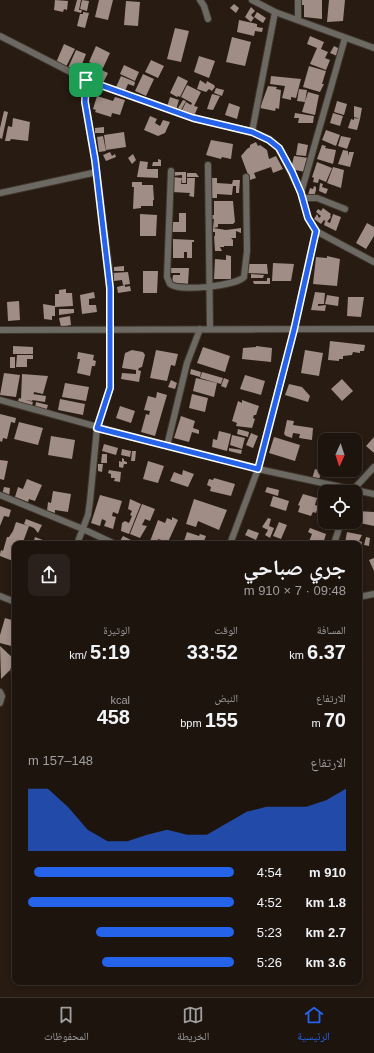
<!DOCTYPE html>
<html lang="ar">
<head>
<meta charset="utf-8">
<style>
	:root { --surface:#1d140e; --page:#2a211c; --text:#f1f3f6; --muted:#a09e9e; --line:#3b332e; --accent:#2563eb }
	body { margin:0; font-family:Helvetica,"Noto Naskh Arabic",sans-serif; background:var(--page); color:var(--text); direction:rtl; height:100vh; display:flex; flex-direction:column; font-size:15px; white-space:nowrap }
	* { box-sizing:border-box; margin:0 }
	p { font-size:13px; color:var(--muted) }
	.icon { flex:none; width:22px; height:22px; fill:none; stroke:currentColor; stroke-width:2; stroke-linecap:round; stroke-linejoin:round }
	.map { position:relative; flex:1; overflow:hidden; direction:ltr }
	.panel { position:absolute; left:12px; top:541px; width:350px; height:444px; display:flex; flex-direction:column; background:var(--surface); border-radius:8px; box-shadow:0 2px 6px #0003,0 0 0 1px var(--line); direction:rtl }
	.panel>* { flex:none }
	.needle { width:26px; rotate:183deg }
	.fabs { position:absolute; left:318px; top:433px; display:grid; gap:8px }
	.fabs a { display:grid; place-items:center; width:44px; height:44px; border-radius:8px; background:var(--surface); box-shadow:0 2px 6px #0003,0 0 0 1px var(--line); font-size:20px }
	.pin { position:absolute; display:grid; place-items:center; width:34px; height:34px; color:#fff; margin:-17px; border-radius:8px; box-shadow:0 2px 6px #0006 }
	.round { display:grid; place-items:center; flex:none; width:42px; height:42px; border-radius:8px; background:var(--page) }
	.headline { display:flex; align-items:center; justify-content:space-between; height:68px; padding:0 16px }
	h1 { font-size:22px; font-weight:800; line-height:30px }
	.figures { display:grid; grid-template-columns:repeat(3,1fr); gap:6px; height:68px; padding:4px 16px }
	.figures div { display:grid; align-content:center }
	.figures b { font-size:20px; font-weight:800 }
	.figures small { font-size:11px; font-weight:400 }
	.figures p { font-size:11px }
	.chart { height:112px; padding:8px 16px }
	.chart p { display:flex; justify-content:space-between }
	.chart svg { width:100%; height:72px; margin-top:4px; fill:var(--accent); opacity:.7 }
	ul { padding:0 16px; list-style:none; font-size:13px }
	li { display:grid; grid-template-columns:64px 48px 1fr; align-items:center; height:30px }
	li i { height:10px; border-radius:5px; background:var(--accent) }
	.tab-bar { display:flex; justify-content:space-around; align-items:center; height:56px; border-top:1px solid var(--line); background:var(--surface); font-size:11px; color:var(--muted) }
	.tab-bar a { display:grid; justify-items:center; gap:2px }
	.tab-bar .selected { color:var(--accent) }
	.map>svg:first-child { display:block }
</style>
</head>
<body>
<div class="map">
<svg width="374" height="997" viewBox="0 0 374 997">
	<rect width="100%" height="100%" fill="#271b12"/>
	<path fill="#9f8d86" d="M55,0L68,1L67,10L64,9L63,12L54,10Z
		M77,0H81L79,10H82L81,13L74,11Z
		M82,0L89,1L87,11L80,9Z
		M99,0H113L108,20L95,17Z
		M301,0H322V19L304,17V5H300Z
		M329,0H345L343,21L327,22Z
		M126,1L140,2L138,26L124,25Z
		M234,4L239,8L236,13L230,8Z
		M251,7L255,11L251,15L254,18L251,22L245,17Z
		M83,12L89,13L85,28L77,26L80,14H83Z
		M257,12L266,18L263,23L254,17Z
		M239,20L257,24V27L263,28L262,32L255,31L254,36L237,32Z
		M175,28L189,31L181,62L167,59Z
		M310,36L324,42L321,49L328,52L325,58L330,60L326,70L310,64L317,48L307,44Z
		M232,37L251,42L245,66L226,62Z
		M64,44L75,49L65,69L55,65Z
		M96,46L110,53L103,68L89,62Z
		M334,46L340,49L337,56L330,53Z
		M76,50L86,54L79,72L68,68Z
		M199,56L215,61L209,78L194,72Z
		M151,60L164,66L158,78L145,72Z
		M124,65L139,72L135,81L120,74Z
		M309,66L326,71L322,84H324L320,92L303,87Z
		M97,68L108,73L102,85L91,80Z
		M143,74L154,79L146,96L135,91Z
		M121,76L135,82L134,86L128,84L125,91L116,87Z
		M178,76L188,81L180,97L178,96L177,97L170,93Z
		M271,76L301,79L296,98L291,97V100L282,98L285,86L270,84Z
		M200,80L206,84L207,81L214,85L215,87L212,91L209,89L206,92L197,89Z
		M187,85L201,92L194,106L198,107L193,118L181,112L186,102L191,105L192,103L181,97Z
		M268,86L277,87L276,89L281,90L279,109L276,108L275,111L260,108Z
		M216,88L224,90L222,96L214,93Z
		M299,89L307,90L305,102L297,101Z
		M308,92L319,95L315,115L302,112Z
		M212,94L220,96L213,110L207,109Z
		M97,96L113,101L115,97L125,100L120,115L112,113L111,117L95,112L96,110L93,109Z
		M170,97L179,100L176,110L167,107Z
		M183,100L186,101L181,110L178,108Z
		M337,101L347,104L344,115L334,112Z
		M229,103L240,107L237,119L225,115Z
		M354,106L362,108L360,119L354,117Z
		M4,111L8,112L2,139L0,138V128Z
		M295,113L314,116L313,123H298L299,118H294Z
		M333,113L343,116L340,126L330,123Z
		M150,116L157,119L155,123L160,126L163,120L170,122L165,133L158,136L144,130Z
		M13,118L30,122L28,141L11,139L10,141H5L8,126L12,127Z
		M354,118L360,119L357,130L348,128L351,119L354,120Z
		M104,127V133H95V128Z
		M326,130L340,135L336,146L322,140Z
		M124,132L126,147L106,150L104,135Z
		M103,136L106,151L99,152L97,137Z
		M341,136L351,138L347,149L338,146Z
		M211,140L233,144L231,159L222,157L221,159L206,155Z
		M256,142L258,146L260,145L267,150L269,159L276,156L283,169L273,173L271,167L254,173L256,178L250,180L241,156L247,149L250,147V145Z
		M298,143L308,145L306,156L296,155Z
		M322,145L326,146L325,148L336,150L333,164L317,159Z
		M343,150L348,151V156L349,152H354L350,167L338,164Z
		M110,152L112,156L115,154L116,157L106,161L103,155Z
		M133,154L136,160L132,164L128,158Z
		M294,156L309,158L305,172L291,169Z
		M158,159L161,160V166H152L153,162H158Z
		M140,161L148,162L147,169H158V178L137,177Z
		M317,162L332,168L326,182L319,179L318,183L313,182L314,178L312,177Z
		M333,167L344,170L341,188L327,183Z
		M172,172H186V183H182V175L172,176Z
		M187,173H196L199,177H187Z
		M173,177L182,178L181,184H187V178H195L194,197L189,196L190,193L172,192Z
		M211,178H217V183L232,184L233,180H240L239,193H236V186H233L232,195L217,194V198H210Z
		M132,182H142V185H153L154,200H153V206H141V208L133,209L134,187H132Z
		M320,183L323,184L322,187L328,189L326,194L319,191Z
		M314,186L316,187V190L314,197L308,195L310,188L313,189Z
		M214,201H233L235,222L233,224H218V227L213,228L214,219H211V215H214Z
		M323,208L331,214L330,216L331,217L327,222L324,220L321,224L314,219L317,214L319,218L321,216L316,212L318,209L321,211Z
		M179,213H186V232H171V222H179Z
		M140,214L157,215L156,236H140Z
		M333,214L341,217L336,231L324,225L325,221L330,223Z
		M367,223L374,227V236L366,249L356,243Z
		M213,228L226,230L241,228V233L236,231V238H231L233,240V246H224V247H220L222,251H215L214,236H215V232H213Z
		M173,239L194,240V242H192V258H187V252H184V258H173Z
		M226,255L231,256V279H214L215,259L226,260Z
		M327,256L340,259L337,286L313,284L316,257L327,258Z
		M273,263L294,264L291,281H272Z
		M248,264H267L268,274L248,273Z
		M124,266V271H114V267Z
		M171,268H189L188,284L172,283L173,275H180V273H171Z
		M143,271H158L157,293H143Z
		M128,272L130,284L123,285L122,280L114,281L112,273Z
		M251,274L264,275L263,278H251Z
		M267,278H270V284H254L253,281H267Z
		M125,285V287L130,286L131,291L118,293L117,287Z
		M66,289V293H72L73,306L55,307V294H59V290Z
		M94,292L95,298L89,299V305H96L97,312L82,314L80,295Z
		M315,292L325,293L324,304H318V306L326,305L325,311L311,310Z
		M327,295L339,297L338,306L325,304Z
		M348,297H364L361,317L347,316Z
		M19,301L20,320L8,321L7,302Z
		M43,304L55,306V316H52V320L44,319Z
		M59,309H74V313L59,315Z
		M70,316L71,325L61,327L59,318Z
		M330,341L365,345L364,351H360V353L353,352L352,355L343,356V359H339V361L328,360Z
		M13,346L33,347V354H13Z
		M256,346L272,348L271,362L242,359L243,348L256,347Z
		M203,347L230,356L225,372L197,363Z
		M132,350L143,352L145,355L142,367L139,368L138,370L141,371L139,382L121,379L122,373L136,374V370L122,368L125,353Z
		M156,350L178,354L175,366L171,365L167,381L150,378Z
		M305,350L323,353L319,376L301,373Z
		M78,352L94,355L93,360L96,361L95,366H92L90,376L77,373L80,359H77Z
		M17,355H33V359H27V367H16Z
		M10,357H15V368H10Z
		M191,369L201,372L200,377L190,374Z
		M202,372L223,378L221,384L200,378Z
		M4,373L20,375L16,397L0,395Z
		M22,374L48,376L43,394L34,392L32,401L21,399Z
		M245,375L265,381L261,395L240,389Z
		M196,378L217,383L214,397L193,391Z
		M224,378L229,380L226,388L221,386Z
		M342,379L353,391L342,401L331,389Z
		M171,380L177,383L175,389L168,387Z
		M65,383L89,387L86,401L62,397Z
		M289,384L302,387L310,396L308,402L285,395Z
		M157,392L167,395L155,436L141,432L146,414L149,415L150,411L144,410L148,396L156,398Z
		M33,394L46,396L45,402L32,400Z
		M192,394L208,398L205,412L189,408Z
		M19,398L33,402L31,409L17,404Z
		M60,399L85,404L83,415L58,410Z
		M242,400L259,406L256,415H254L253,418L255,419L252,428L236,426L237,423L232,421L238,401L242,403Z
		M36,402L48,405L46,412L35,408Z
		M120,406L135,411L131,423L116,418Z
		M0,414L16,418L15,423L11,422L7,439L3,438L2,442L0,441Z
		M181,416L195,421L193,428L199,430V434L192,432L189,442L174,438Z
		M287,420L294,421L293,425L313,428L312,440L299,438L300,434L293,433L292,438L286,436L284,434Z
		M19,422L43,428L38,445L14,439Z
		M238,429L249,432L248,437L237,434Z
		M219,431L231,434L227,451L212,447L213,439L217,440Z
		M251,433L258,436L253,448L246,445Z
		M232,435L245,438L242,449L230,445Z
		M51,436L75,440L72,459L48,455Z
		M274,437L300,445L295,461L269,453Z
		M374,437V453L366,446Z
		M104,444L118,448L116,455L102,451Z
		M229,448L242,450L241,454L229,451Z
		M122,449L131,451L130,457L121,455Z
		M132,451H136L135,461H131Z
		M102,454H107V463H101Z
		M122,458L124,459V461L127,462V464H124L123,468L119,467V461L122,462Z
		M0,460L8,461L4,480L0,479Z
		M148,461L164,466L158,483L143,479Z
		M98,464H103L102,472L98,471Z
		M315,469L321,471L319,481L312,479Z
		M109,470L121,472L120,482L114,481L115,478H111V474L108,473Z
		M183,470L194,474L188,487L170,481L174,472L182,475Z
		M214,478L235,484L231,496L210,491L211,487L207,485L209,479L213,480Z
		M27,479L42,485L35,501L29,499L28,502L15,497L18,487L23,489Z
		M4,487L10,488L9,497L2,495Z
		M267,487L279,490L278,496L265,492Z
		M53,491L71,494L68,512L55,510V513L47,511L48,502L51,503Z
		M303,494L317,498L315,505L318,506L316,513L313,512L311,516L298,512L300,506L298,505Z
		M100,495L122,501L118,514L113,512L112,516L116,517L113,529L104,526L106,521L102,519L100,526L91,523Z
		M273,496L289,501L286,511L270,506Z
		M130,499L141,504L129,534L121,531L122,523L125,521L129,523L132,516L130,515L132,511L128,509Z
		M194,499L227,510L219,530L198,521L196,527L186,524Z
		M142,504L155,509L150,521L145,519L142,525L147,526L140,538L130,534Z
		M0,506L11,510L9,517L4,516L0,526Z
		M357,511L374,512V526L355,522Z
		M172,517L178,520L168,542L158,539L157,544H149L158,520L165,523L167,518L172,520Z
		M268,518L271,519L269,526L274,528L270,538L265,535L268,530L262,527Z
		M26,519L42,525L38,533L34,528L24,524Z
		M16,522L29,526L23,542L20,544H15L13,561L0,556V554L1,550L3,551L7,537H9L13,531Z
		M279,522L287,525L281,539L273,536Z
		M310,528L326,534L323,544H308L312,534L308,532Z
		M248,529L259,533L256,540L245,535Z
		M187,532L199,536L200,534L206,536L203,544H183Z
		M347,532L362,535L359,541L362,542L360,552L359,544L345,543Z
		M123,536L133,541L131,544L120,541Z
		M35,537L53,544H33Z
		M366,537L370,538L369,546L364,545Z
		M374,558V571L369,560Z
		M5,618L15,621V647L0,643V635Z
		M0,646L15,660V665L1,679Z"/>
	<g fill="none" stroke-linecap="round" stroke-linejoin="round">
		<g stroke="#40352c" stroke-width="8">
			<path id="street" d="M200,0L204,6L208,19
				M252,0L275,12L374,48
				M275,12L252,132L269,139L279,148L301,193L308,218L316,231L374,262
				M298,19V0
				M0,36L86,80L193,118L252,132
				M208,165L210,329
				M171,171L167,277L170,284C178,292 236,286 244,277L247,251L246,177
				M0,193L97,172
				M301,193L345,38
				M303,198H317L345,209
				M0,330L374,329
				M0,400L167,446L258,469L374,494
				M167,446L187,363L200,329
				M352,491L374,467
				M0,495L83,529L115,544
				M77,544L88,515L90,501L97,428L110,388V275L95,160L85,102L86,80
				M230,544L258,469L294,330L316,231
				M334,544L341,522
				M0,596L15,602
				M359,597L374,594
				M14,671L15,668
				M0,692L2,696L0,703"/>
		</g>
		<use href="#street" stroke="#6b6962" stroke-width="6"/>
	</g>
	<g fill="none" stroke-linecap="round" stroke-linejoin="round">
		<g stroke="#fff" stroke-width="8">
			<path id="route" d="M86,80L193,118L252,132L269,140L279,148L292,172L301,193L308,218L316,231L294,330L258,469L97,428L110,388V288L95,160L85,102Z"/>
		</g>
		<use href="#route" stroke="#2563eb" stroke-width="5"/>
	</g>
</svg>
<div class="fabs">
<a><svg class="needle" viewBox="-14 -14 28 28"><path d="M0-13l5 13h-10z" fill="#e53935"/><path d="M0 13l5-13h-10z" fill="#a09e9e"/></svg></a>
<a><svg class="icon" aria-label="locate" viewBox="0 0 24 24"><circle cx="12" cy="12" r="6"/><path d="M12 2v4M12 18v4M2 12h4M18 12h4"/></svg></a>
</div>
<div class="pin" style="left:86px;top:80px;background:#1e9e55"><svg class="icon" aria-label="arrive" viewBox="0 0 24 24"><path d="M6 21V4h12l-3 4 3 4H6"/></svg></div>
<section class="panel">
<div class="headline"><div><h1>جري صباحي</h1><p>09:48 · 7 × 910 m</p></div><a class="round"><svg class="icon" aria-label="share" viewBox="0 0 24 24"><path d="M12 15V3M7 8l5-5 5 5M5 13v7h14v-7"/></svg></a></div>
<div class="figures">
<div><p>المسافة</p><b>6.37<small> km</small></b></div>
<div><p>الوقت</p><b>33:52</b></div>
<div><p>الوتيرة</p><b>5:19<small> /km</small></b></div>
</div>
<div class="figures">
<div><p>الارتفاع</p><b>70<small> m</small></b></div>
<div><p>النبض</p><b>155<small> bpm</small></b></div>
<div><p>kcal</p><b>458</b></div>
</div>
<div class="chart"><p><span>الارتفاع</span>148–157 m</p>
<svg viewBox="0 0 160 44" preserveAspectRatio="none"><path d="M0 44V6L10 6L20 17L30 31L40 38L50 38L60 34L70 31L80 34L90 34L100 27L110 20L120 17L130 17L140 17L150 13L160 6V44z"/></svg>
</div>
<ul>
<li><b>910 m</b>4:54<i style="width:97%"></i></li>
<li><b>1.8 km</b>4:52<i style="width:100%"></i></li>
<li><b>2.7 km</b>5:23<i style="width:67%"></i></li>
<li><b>3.6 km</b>5:26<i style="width:64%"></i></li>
</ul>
</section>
</div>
<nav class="tab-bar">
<a class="selected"><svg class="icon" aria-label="home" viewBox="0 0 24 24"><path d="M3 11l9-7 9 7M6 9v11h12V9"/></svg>الرئيسية</a>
<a><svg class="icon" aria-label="map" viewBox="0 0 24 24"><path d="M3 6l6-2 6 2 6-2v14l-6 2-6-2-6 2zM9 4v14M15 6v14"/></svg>الخريطة</a>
<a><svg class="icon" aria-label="saved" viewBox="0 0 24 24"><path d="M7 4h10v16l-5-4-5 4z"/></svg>المحفوظات</a>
</nav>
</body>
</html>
